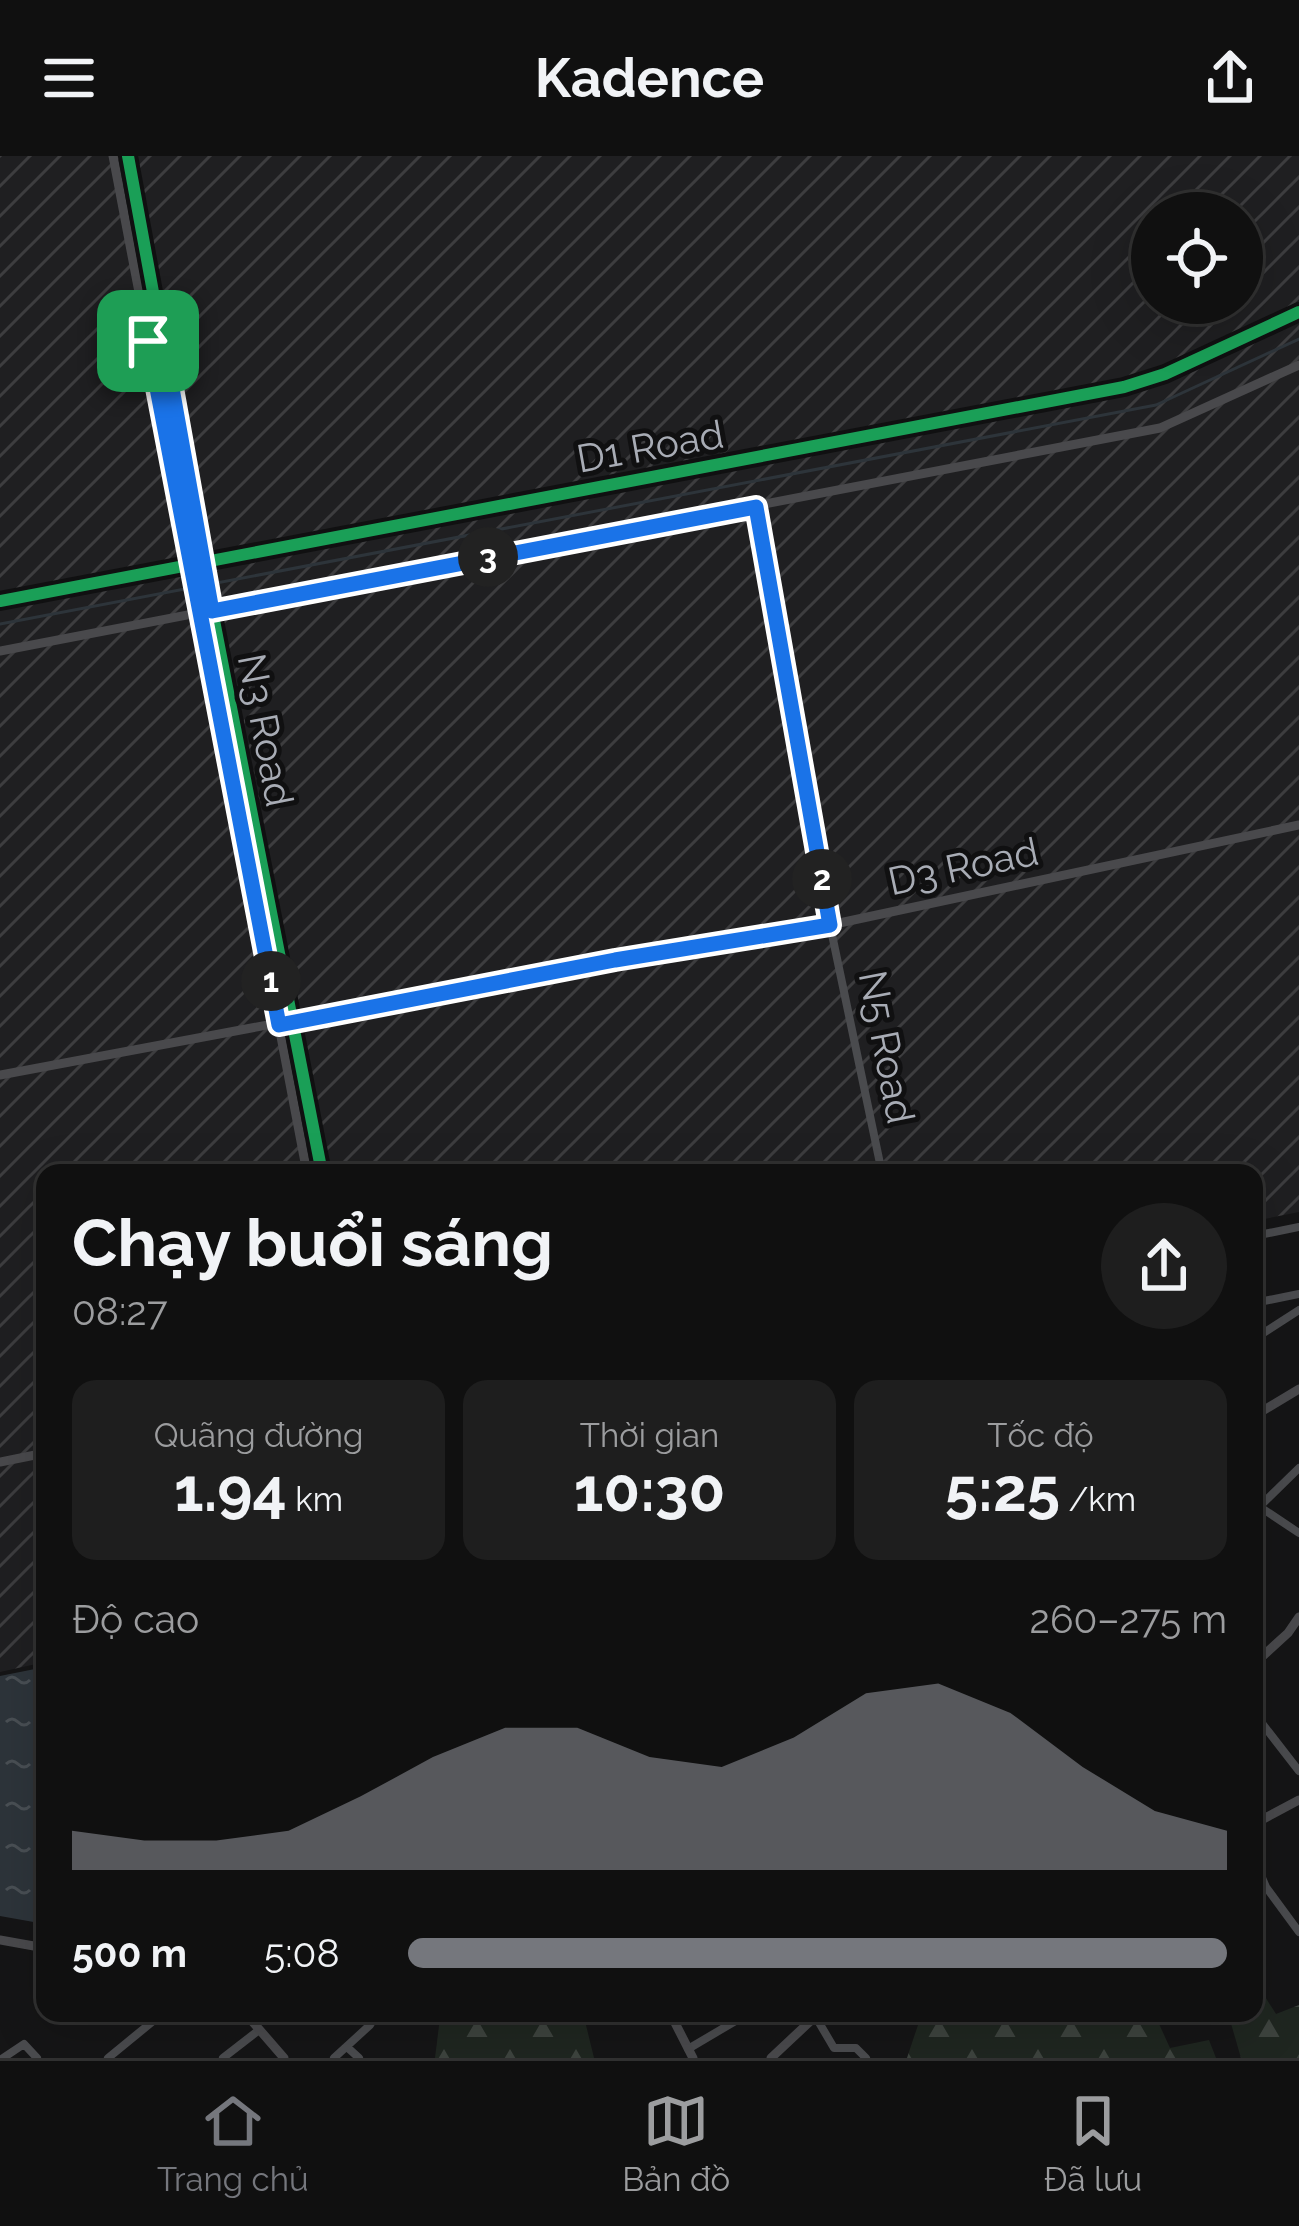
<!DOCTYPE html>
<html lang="vi">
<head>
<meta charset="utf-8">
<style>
	:root { --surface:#101010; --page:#1e1e1e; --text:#f1f3f6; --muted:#9c9d9f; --line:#303030; --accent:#75777d }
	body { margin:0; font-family:Raleway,sans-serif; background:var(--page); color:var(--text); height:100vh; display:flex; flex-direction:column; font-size:45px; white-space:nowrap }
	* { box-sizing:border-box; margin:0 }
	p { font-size:39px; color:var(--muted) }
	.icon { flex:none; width:66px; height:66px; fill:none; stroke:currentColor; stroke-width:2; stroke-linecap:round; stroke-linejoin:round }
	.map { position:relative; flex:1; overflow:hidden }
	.details { position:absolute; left:36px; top:1008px; width:1227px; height:858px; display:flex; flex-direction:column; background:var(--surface); border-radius:24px; box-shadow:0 12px 48px #0002,0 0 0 3px var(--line) }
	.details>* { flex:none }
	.tools { position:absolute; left:1131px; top:36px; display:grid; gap:24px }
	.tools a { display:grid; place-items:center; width:132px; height:132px; border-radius:50%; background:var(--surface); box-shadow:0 12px 48px #0002,0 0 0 3px var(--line); font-size:60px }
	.pin { position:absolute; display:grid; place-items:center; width:102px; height:102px; color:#fff; margin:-51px; border-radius:24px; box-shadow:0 6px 18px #0006 }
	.km { position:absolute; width:60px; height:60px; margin:-30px; border-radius:50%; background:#222; color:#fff; font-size:33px; line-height:60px; text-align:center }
	.round { display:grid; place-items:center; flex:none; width:126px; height:126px; border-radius:63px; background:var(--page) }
	.headline { display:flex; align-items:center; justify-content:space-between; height:204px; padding:0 36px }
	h1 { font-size:66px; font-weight:700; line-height:90px }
	.figures { display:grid; grid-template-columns:repeat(3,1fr); gap:18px; height:204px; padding:12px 36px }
	.figures div { display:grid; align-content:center; border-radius:24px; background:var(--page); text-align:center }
	.figures b { font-size:60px; font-weight:700 }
	.figures small { font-size:33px; font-weight:400 }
	.figures p { font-size:33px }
	.chart { height:336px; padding:24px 36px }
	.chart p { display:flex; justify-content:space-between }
	.chart svg { width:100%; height:216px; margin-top:12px; fill:var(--accent); opacity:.7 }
	ul { padding:0 36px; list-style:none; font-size:39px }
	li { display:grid; grid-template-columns:192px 144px 1fr; align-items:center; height:90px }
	li i { height:30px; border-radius:15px; background:var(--accent) }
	header { display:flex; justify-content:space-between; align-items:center; height:156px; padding:0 36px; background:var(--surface); font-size:54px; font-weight:700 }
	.menu { display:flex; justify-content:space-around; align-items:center; height:168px; border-top:3px solid var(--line); background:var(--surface); font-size:33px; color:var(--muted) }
	.menu a { display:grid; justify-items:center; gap:6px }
	.menu .selected { color:var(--accent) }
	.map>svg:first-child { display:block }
</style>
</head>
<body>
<header><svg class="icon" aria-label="menu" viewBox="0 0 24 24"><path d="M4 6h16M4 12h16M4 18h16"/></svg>Kadence<svg class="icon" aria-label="share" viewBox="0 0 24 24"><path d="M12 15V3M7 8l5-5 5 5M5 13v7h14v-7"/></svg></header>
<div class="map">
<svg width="1299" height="1902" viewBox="0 0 1299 1902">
	<defs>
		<pattern id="industrial-furrows" width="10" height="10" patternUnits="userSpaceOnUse" patternTransform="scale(3)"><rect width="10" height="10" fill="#1f1f21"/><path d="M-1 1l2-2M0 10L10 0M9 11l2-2" fill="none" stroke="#3d3d3f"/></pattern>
		<pattern id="forest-firs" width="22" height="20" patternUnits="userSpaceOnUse" patternTransform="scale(3)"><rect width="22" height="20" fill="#1f2620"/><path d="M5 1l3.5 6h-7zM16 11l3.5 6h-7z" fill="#3d433e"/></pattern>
		<pattern id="water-ripples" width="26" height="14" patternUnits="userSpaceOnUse" patternTransform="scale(3)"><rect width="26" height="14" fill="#2d343a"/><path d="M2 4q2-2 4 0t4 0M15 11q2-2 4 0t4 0" fill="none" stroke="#494f54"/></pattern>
	</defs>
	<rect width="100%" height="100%" fill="#151516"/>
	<path fill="url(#industrial-furrows)" fill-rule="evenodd" d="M0,0H1299V1056L1254,1065V1017H45V1506L0,1516ZM1152,57H1242V147H1152Z"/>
	<path fill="url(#forest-firs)" d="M1262,1836L1276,1858L1299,1849V1902H1241L1228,1857H1254V1839Z
		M433,1857H583L594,1902H435L440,1862Z
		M922,1857H1092L1094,1867L1130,1857H1154L1170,1892L1209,1884L1216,1902H907Z"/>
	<path fill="url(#water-ripples)" d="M45,1511V1768L0,1760V1520Z"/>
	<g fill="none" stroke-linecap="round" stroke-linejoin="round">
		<path stroke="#2d343a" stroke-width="3" d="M0,468L1156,249L1299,183"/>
		<path stroke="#4a4b4e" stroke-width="8" d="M756,351L830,769L882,1017
			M1254,1080L1299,1071
			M1254,1147L1299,1138
			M1254,1183L1299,1154
			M1254,1347L1299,1377
			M1254,1356L1299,1312
			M1254,1557L1299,1615
			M1254,1703L1266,1731L1299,1776
			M814,1858L834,1892H856L866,1902
			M347,1891L359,1902
			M688,1893L749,1857
			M3,1902L24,1888L37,1902
			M108,1902L163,1857
			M223,1902L259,1874
			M334,1902L370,1869L377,1857"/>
		<path stroke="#49494c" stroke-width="9" d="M113,0L307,1017
			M128,0L203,408L322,1017
			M0,445L1124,231L1165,218L1299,156
			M0,495L1160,272L1299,209
			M0,919L615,804L830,769L1299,669
			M1254,1260L1299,1233
			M0,1306L45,1297
			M1254,1508L1288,1477L1299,1461
			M1254,1668L1299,1644
			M0,1784L45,1792
			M245,1857L284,1902
			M670,1857L693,1902
			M771,1902L819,1857"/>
		<g stroke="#101011" stroke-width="20">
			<path id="cycleway" d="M128,0L203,408L322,1017
				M0,445L1124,231L1165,218L1299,156"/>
		</g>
		<use href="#cycleway" stroke="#1a9f57" stroke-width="12"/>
	</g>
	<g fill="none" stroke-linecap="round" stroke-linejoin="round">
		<g stroke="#fff" stroke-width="24">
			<path id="route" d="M163,182L212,455L756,351L830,769L615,804L279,869L148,185Z"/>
		</g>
		<use href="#route" stroke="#1a73e8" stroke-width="15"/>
	</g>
	<g text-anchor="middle" stroke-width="10" stroke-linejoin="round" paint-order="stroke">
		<g font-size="39" fill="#a8acb5" stroke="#101011">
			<text transform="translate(650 290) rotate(-10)" y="14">D1 Road</text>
			<text transform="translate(266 574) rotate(79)" y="14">N3 Road</text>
			<text transform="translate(963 710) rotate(-12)" y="14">D3 Road</text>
			<text transform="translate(887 891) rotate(79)" y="14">N5 Road</text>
		</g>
	</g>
</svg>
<div class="tools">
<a><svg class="icon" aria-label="locate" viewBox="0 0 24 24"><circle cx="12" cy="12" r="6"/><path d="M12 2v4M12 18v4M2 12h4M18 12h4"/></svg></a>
</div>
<div class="pin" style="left:148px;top:185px;background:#1e9e55"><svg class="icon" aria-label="arrive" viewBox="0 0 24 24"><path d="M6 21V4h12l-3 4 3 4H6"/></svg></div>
<b class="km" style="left:271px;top:825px">1</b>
<b class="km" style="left:822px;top:723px">2</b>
<b class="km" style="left:488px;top:401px">3</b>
<section class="details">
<div class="headline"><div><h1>Chạy buổi sáng</h1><p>08:27</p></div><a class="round"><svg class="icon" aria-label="share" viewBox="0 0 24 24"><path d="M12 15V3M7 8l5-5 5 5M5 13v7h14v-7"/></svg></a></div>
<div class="figures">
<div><p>Quãng đường</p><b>1.94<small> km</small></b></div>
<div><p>Thời gian</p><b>10:30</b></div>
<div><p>Tốc độ</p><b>5:25<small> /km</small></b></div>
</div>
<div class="chart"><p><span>Độ cao</span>260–275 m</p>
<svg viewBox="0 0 160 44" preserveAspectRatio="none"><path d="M0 44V36L10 38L20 38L30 36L40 29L50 21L60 15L70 15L80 21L90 23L100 17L110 8L120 6L130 12L140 23L150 32L160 36V44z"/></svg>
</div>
<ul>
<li><b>500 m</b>5:08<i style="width:100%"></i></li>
</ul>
</section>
</div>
<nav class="menu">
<a class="selected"><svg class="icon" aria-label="home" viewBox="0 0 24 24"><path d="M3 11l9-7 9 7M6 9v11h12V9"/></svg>Trang chủ</a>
<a><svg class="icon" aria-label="map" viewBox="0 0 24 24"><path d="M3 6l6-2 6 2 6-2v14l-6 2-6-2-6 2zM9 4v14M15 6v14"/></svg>Bản đồ</a>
<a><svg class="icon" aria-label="saved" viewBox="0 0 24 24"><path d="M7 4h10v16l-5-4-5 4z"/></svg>Đã lưu</a>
</nav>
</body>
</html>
